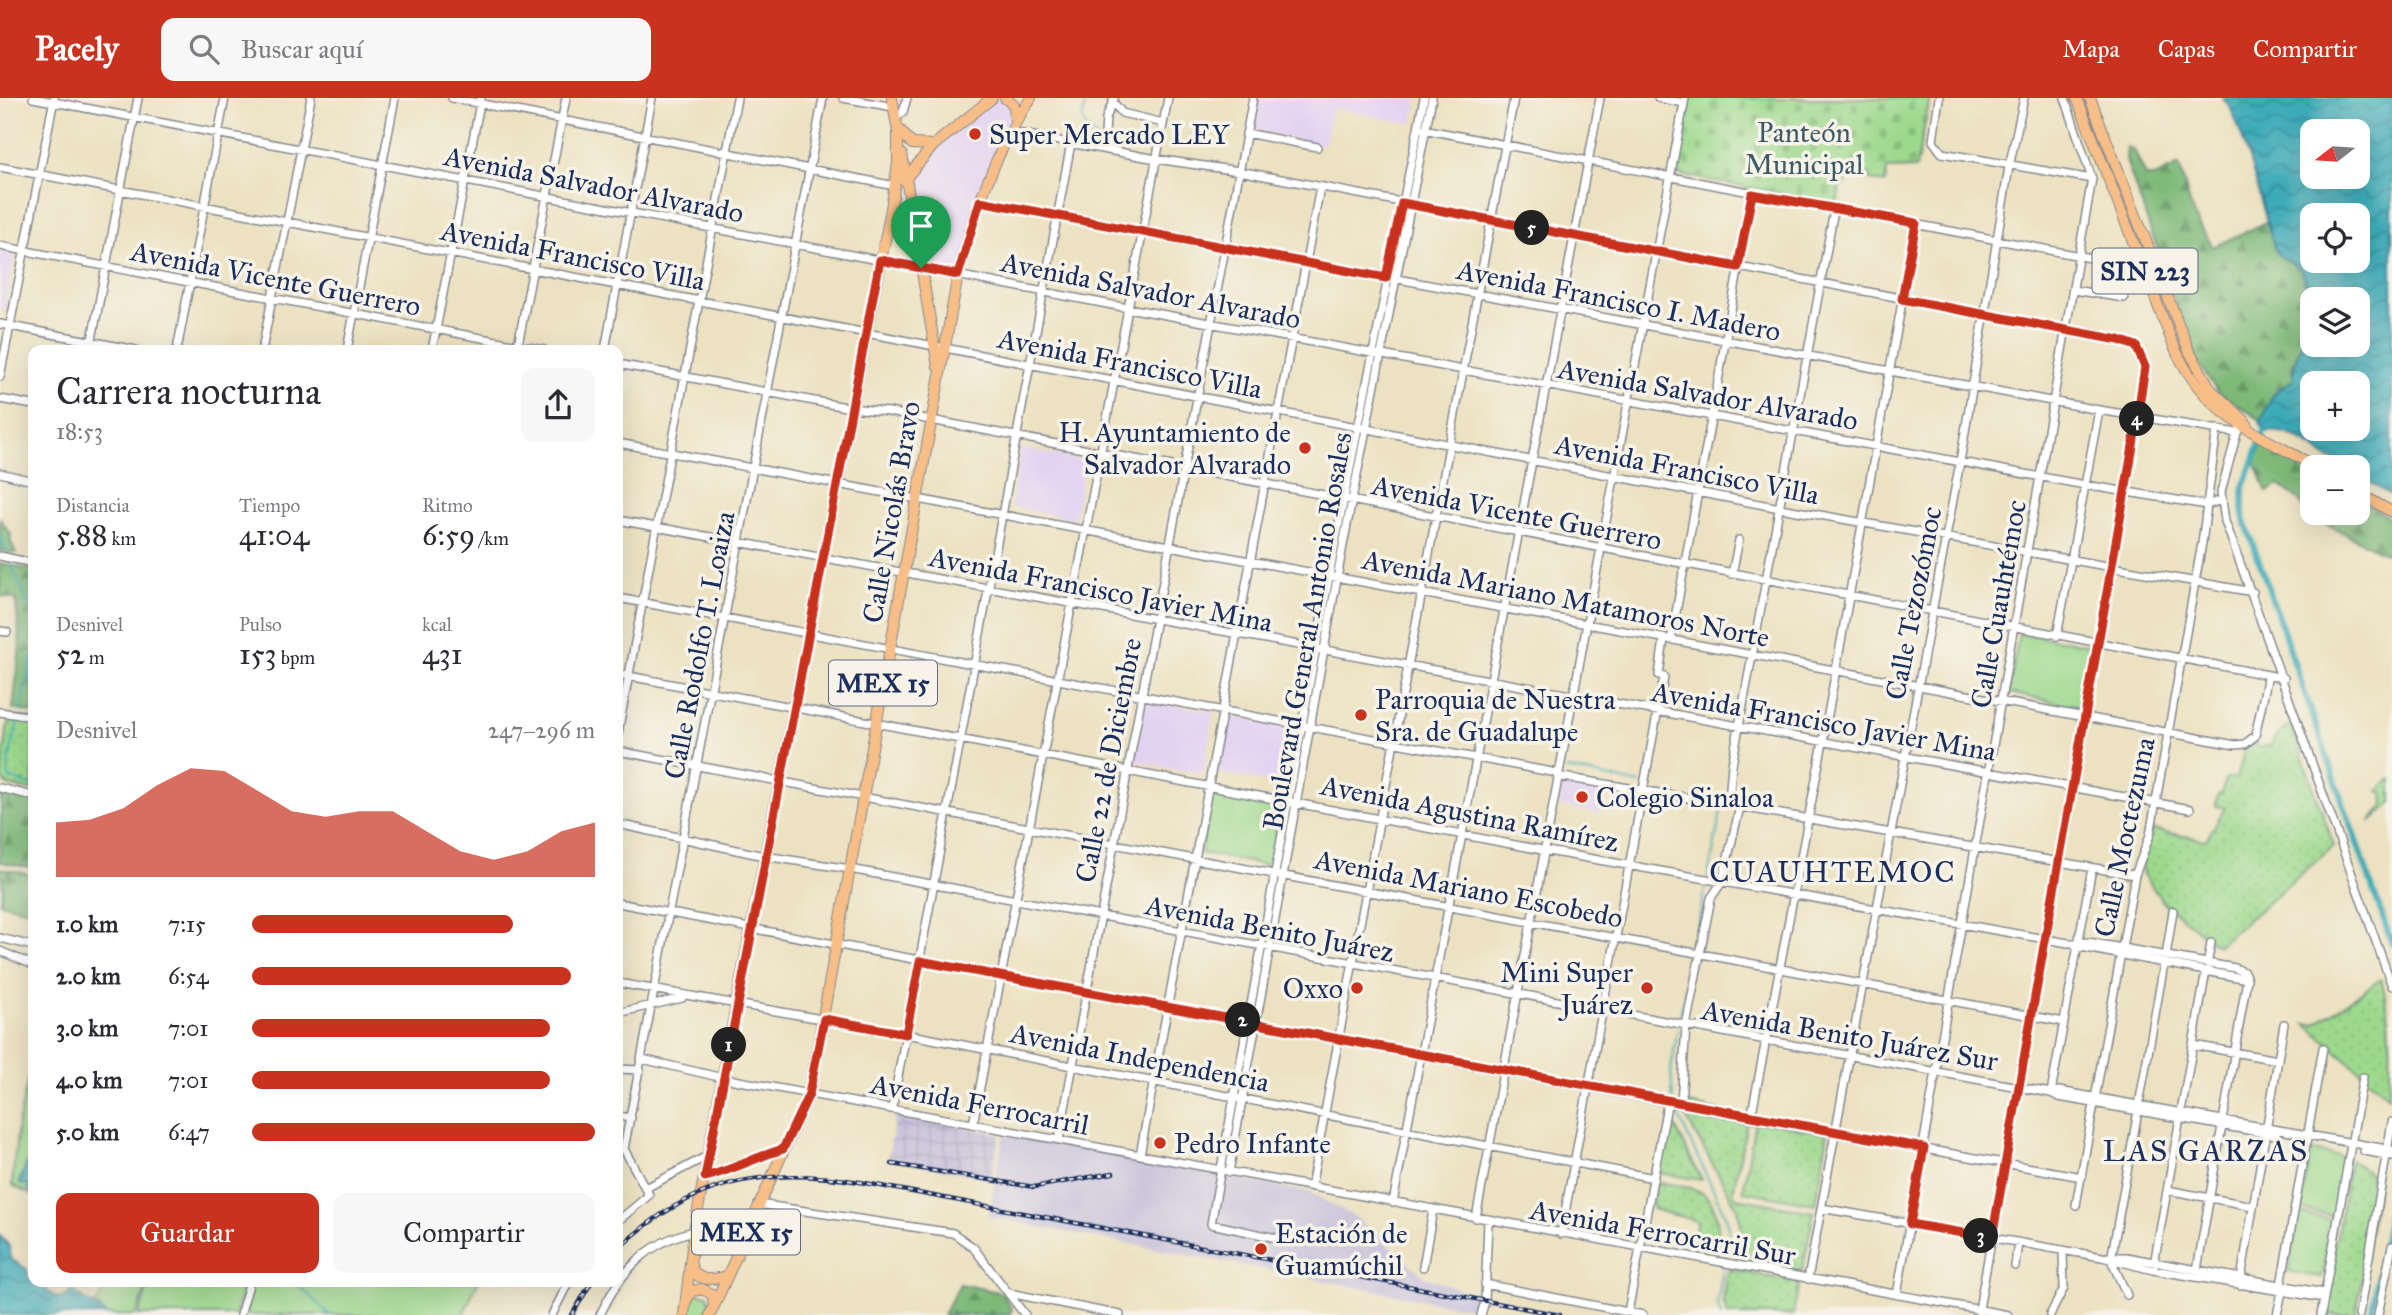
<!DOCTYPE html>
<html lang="es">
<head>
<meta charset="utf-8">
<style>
	:root { --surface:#fff; --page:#f7f7f7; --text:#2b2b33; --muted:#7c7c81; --accent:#c8321e }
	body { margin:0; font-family:"IM FELL Great Primer",serif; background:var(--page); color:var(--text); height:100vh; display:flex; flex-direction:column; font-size:26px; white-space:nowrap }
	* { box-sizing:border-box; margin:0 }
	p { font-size:23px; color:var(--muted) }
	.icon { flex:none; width:38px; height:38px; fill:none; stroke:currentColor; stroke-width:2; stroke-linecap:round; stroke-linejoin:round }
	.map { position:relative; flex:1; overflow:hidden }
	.drawer { position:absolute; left:28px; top:247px; width:595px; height:942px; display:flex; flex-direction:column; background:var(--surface); border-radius:14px; box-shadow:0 7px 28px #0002 }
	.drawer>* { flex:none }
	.needle { width:46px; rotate:253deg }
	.buttons { position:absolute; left:2300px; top:21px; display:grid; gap:14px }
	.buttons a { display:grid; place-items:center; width:70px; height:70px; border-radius:14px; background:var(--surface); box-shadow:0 7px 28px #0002; font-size:35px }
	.pin { position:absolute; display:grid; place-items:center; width:60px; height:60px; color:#fff; margin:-72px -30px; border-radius:50% 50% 50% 0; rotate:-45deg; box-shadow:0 0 7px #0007 }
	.pin .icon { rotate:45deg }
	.km { position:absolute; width:35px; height:35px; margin:-18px; border-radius:50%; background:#222; color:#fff; font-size:19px; line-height:35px; text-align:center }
	.round { display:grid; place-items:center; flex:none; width:74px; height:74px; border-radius:14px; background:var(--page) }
	.headline { display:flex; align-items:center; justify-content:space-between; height:119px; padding:0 28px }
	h1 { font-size:38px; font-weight:600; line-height:52px }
	.stats { display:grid; grid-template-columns:repeat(3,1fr); gap:10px; height:119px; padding:7px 28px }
	.stats div { display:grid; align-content:center }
	.stats b { font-size:30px; font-weight:600 }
	.stats small { font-size:19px; font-weight:400 }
	.stats p { font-size:19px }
	.chart { height:196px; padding:14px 28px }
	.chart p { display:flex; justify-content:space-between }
	.chart svg { width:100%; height:126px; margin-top:7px; fill:var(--accent); opacity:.7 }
	.cta { display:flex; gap:14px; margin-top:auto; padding:14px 28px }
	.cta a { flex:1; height:80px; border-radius:14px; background:var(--accent); color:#fff; font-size:28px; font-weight:600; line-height:80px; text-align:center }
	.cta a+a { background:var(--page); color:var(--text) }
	ul { padding:0 28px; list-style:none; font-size:23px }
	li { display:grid; grid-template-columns:112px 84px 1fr; align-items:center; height:52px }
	li i { height:18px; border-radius:9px; background:var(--accent) }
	header { display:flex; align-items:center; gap:42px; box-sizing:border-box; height:98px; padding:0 35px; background:var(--accent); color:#fff }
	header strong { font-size:33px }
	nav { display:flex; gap:38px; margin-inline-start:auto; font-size:24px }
	.search { width:490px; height:63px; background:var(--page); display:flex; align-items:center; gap:18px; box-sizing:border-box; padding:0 24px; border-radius:14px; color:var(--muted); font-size:26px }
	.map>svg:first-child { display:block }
</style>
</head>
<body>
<header>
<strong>Pacely</strong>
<div class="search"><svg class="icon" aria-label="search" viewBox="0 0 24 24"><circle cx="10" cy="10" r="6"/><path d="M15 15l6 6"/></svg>Buscar aquí</div>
<nav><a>Mapa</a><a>Capas</a><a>Compartir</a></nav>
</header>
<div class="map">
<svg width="2392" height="1217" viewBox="0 0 2392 1217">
	<defs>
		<pattern id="industrial-grid" width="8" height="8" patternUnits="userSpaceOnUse" patternTransform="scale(1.75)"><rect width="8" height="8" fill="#c6c0da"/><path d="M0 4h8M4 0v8" fill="none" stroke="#aaa5be"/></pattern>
		<pattern id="grass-dots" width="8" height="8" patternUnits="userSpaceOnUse" patternTransform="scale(1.75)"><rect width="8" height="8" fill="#9dd98d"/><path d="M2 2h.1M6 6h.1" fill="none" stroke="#87bb7c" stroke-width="1.8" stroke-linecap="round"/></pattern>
		<pattern id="forest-firs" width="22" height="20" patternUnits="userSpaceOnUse" patternTransform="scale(1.75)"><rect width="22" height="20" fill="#7eb978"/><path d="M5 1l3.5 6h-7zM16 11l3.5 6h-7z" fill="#669766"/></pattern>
		<pattern id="cemetery-stones" width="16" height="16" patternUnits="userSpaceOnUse" patternTransform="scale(1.75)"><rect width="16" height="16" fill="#9dd98d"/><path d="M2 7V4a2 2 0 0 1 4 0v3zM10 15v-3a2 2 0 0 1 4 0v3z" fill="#87bb7c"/></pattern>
		<pattern id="water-waves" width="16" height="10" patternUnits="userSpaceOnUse" patternTransform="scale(1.75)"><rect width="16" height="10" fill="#3cacb9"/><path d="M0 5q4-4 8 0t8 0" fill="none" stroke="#328c9a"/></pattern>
	</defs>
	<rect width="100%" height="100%" fill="#f7f3e8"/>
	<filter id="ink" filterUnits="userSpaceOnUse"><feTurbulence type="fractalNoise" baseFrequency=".0143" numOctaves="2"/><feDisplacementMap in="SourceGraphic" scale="14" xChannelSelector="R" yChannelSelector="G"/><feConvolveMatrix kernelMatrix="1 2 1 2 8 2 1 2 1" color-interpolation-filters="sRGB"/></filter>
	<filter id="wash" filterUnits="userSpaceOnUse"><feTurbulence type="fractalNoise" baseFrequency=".00686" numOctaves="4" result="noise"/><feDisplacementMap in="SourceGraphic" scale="28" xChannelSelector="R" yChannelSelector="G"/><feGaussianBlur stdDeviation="1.57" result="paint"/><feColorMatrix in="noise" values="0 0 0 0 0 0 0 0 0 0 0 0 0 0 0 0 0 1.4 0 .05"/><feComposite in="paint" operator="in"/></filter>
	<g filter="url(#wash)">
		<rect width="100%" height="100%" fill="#ece1c0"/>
		<path fill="#e3d3f2" d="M988,0L1006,1L1014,22L958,177L921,170L908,76Z
			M1258,0H1418L1413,26L1332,10L1325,47L1252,32Z
			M0,152L15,155L4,213L0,212Z
			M1021,350L1086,363L1074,421L1011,409Z
			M1146,602L1214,614L1203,676L1134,663Z
			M1225,617L1294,630L1283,687L1215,674Z
			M1564,683L1604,691L1599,716L1559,708Z"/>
		<path fill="url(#industrial-grid)" d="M896,1016L1000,1036L991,1080L888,1061Z"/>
		<path fill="#c6c0da" d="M1004,1037L1309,1094L1357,1120L1425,1179L1476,1197L1473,1211L988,1119Z"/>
		<path fill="url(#grass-dots)" stroke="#5c8476" stroke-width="2" d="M9,618L33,621V693L7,687L1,679Z
			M2291,626L2334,748L2217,848L2164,805L2142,775L2143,756L2152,732L2206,742L2225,710L2216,708L2217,698L2223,694L2226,680H2237L2245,649L2257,645V650L2272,647L2273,641Z
			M2392,681V705L2370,724L2384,707L2383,695L2378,693Z
			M2381,881C2392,918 2392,959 2388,998L2306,926H2315Z
			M1685,1005L1748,1020L1733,1094L1737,1100L1814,1114L1802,1174L1741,1163V1125L1736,1108L1687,1021Z
			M1671,1021L1702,1082L1658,1075Z
			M1755,1022L1828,1035L1816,1106L1743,1093Z
			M2350,1061L2378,1082L2356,1217H2323Z
			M1655,1084C1668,1086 1682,1087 1694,1091C1721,1099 1720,1138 1716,1159L1691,1154L1697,1123L1652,1111Z
			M1729,1171L1799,1185L1793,1217H1728L1723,1203Z"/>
		<path fill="url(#forest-firs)" stroke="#4c746b" stroke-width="2" d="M2127,49L2134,52L2146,79H2155L2179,67L2193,116L2213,149L2268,123L2274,149L2301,173L2311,206V222L2292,269L2294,281L2277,293L2261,322L2218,294L2196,262L2126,62Z
			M2263,344L2312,373V415H2357V400L2392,421V459L2310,418L2297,400L2279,387L2267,394L2255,364Z
			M0,421L11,436L10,442L16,455L0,453Z
			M0,465L33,472V615L13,611L20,548L16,501L0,498Z
			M1,695L33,701V770L0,764Z
			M0,770L33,777V813L0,805L3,791Z
			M960,1186L1002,1195L1012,1211L1009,1217H943Z"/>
		<path fill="url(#cemetery-stones)" stroke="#5c8476" stroke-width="2" d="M1690,0H1930L1916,70L1887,71L1885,85L1847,77L1845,87H1840L1837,106L1676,76Z"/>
		<path fill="#9dd98d" stroke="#5c8476" stroke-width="2" d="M2019,535L2089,547L2080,609L2009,595Z
			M1213,692L1282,705L1271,768L1201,755Z
			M33,958V1098L12,1087L18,1026Z
			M2311,1053L2345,1059L2334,1118L2300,1111Z
			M2299,1115L2333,1122L2322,1180L2288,1173Z
			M110,1183H149L136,1217H107L95,1207Z
			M150,1183H245L235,1217H139Z
			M254,1183H478L463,1217H245V1196Z
			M696,1195L708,1197L710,1206L705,1217H688L689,1202Z"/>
		<path fill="url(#water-waves)" stroke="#2c6e8c" stroke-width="2" fill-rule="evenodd" d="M2223,0H2392V398L2357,377V369C2322,369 2303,329 2267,334L2260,325L2273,296L2294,281C2291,255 2314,231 2311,205C2309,194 2305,173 2295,167C2287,161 2279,161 2275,151C2264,121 2242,17 2223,0ZM2312,33H2357V79H2312ZM2312,117H2357V163H2312ZM2312,201H2357V247H2312ZM2312,285H2357V331H2312Z
			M27,1065L33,1070V1094L28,1092L27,1086L22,1087L19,1084Z
			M0,1137L9,1148L11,1161L27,1171L29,1182L46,1183L47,1193L56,1199H66L71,1192L107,1217H0Z"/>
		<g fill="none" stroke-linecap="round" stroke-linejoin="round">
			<path stroke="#3cacb9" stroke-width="2" d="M1086,0C1081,24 1080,25 1098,41
				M0,438L8,456
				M11,465L33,518
				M33,555L28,577L33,581
				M20,613L28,577
				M19,619L8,665L9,680L33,688
				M1566,671L1641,686
				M1708,780L1721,713L1717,704
				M1693,852L1706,785
				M1679,924L1692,857
				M1673,1004L1671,972L1678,930
				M1674,1009L1727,1121L1729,1130L1725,1162
				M294,1183L330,1217
				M1721,1217L1717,1206L1724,1168"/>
			<path stroke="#3cacb9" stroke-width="6" d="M2264,333L2243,392V417L2392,846
				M2371,1217L2392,1099"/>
		</g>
	</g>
	<g filter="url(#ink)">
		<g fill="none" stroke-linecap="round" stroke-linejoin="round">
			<g stroke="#84888f" stroke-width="10">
				<path id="minor" d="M33,0L1128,210L2085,387L2207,407L2221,402
					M452,0L895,88
					M843,0L894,9
					M1658,0L1684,5
					M1939,0L1933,43L1942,55L2092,81
					M1113,4L1122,15L1163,25
					M896,21L903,14L907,0
					M1423,31L2132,168
					M1011,34L1156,61L1239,73L2119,242L2135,248L2145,269L2132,354L1978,1217
					M1246,35L1317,49
					M1104,51L1106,20L1114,1
					M0,69L1780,410L2253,494
					M980,103L2099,312L2237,335L2244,323
					M0,148L544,252
					M2073,192L2124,200
					M0,226L136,252
					M90,252L138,0
					M177,252L225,0
					M262,252L311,0
					M347,252L395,0
					M432,252L481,0
					M517,252L566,0
					M605,252L652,0
					M618,266L851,310L889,314L2284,580
					M0,279L54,1
					M0,301L33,307
					M2237,335L2221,394L2225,423L2392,888
					M618,345L2235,647L2245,646L2255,638L2268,577
					M0,375L33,383
					M618,422L2190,711
					M0,458L33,465
					M1732,476L1739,442
					M618,500L1557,675
					M0,533L7,534
					M2057,538L2099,312
					M1671,542L1752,96
					M618,576L1542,752L2068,845L2088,844L2235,870L2244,874L2247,881
					M0,614L33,619
					M618,635L737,0
					M618,653L2064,924
					M1557,678L1713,704
					M0,690L33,698
					M1740,709L2135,777
					M618,726L764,758L850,771L2018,989L2051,995L2059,993L2392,1052
					M618,805L1751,1020L2082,1079
					M0,840L33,848
					M2076,848L2247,881
					M0,853L33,867
					M2166,858L2173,813
					M618,885L906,936L1654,1080
					M618,915L682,900
					M2193,947L2278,962
					M642,961L723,980L2008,1217
					M618,971L640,972
					M2051,995L2059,999L2276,1037
					M2051,995L2092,770
					M1681,1005L1686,928L1711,800L1722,784L1740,709L1729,702L1732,667L1834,112
					M2139,1007L2164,866
					M892,1011L1071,45
					M618,1018L631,1020
					M1751,1020L1823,644L1916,126
					M2223,1023L2247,881
					M973,1026L1168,0
					M1059,1042L1253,0
					M2364,1053L2392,1058
					M1140,1057L1320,89
					M1229,1074L1344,442L1432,0
					M705,1079C733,1072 756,1059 783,1051
					M1311,1089L1514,0
					M646,1090L709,1057
					M2167,1092L2253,1108
					M1393,1105L1600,0
					M758,1106L953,1135L973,1149L1025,1217
					M2076,1107L2135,777L2150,737L2202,445L2217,331
					M1821,1110L2102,1159L2153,1172L2324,1200
					M1476,1120L1685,0
					M618,1123L649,1097L624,1051L823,0
					M1561,1136L1664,579L1659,577L1664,541
					M1281,1141L1211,1126L1336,440L1424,0
					M2107,1159H2126L2324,1195
					M2015,1168L2018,1144
					M1423,1169L1433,1112
					M2153,1172L2211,845
					M2197,1172L2222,1028
					M1808,1181L1960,364L2009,69L2024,0
					M1485,1186L1643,1217
					M2240,1187L2284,926
					M2281,1187L2323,950
					M1009,1195L1120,1217
					M1897,1197L2092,81L2065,0
					M2127,1197L2111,1162L2138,1013
					M1628,1214L1668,1002
					M240,1217L250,1183
					M552,1217L569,1183
					M600,1217C620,1174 647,1144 694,1133
					M1481,1217L1485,1203L1488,1123
					M2050,1217L2064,1190L2063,1152
					M2277,1217L2282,1194
					M2321,1217L2363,979
					M2359,1217L2392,1024
					M2378,1217L2392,1148"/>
			</g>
			<g stroke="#84888f" stroke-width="12">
				<path id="major" d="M892,0L898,34
					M1005,0L1014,7L1015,23
					M2077,0L2173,246C2204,318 2252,332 2316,369
					M2090,0L2189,253L2212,293L2245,323L2247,328
					M899,31L912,46L934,47
					M902,56L938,269
					M904,82L934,47L992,0
					M2357,394L2392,414
					M690,1165C695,1184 710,1183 727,1178
					M687,1201L692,1193L702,1191L712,1196L714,1205
					M684,1217L694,1133L736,907L891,111L898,65V31
					M710,1217L809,996L958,177C974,115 995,53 1031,0"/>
			</g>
			<use href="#minor" stroke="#fff" stroke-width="7"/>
			<use href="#major" stroke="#f7be88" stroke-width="10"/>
			<g stroke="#1b2f5e" stroke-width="4.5">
				<path id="rail" d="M892,1066L1034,1089L1113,1075
					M618,1151C691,1082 763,1068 860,1084L1560,1217
					M572,1217L592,1183"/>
			</g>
			<use href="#rail" stroke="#f7f3e8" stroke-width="2" stroke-dasharray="5" stroke-linecap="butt"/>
		</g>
	</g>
	<g fill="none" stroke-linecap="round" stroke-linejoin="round" filter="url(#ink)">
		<g stroke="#fff" stroke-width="14">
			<path id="route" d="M1752,96L1916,125L1902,201L2119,242L2136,248L2145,269L2132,354L1992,1140L1910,1126L1924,1050L920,863L906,936L824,921L809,996L783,1051C756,1059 733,1072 705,1079L880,162L958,177L980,103L1386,180L1402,105L1738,169Z"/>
		</g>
		<use href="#route" stroke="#c8321e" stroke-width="9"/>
	</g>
	<g fill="#c8321e" stroke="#f7f3e8" stroke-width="2.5">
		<circle cx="975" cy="36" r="7"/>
		<circle cx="1305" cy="350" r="7"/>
		<circle cx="1361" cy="617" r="7"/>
		<circle cx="1582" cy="699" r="7"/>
		<circle cx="1357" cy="890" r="7"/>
		<circle cx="1647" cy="890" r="7"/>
		<circle cx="1160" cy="1045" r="7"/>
		<circle cx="1261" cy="1151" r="7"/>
	</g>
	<g text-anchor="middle" stroke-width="7" stroke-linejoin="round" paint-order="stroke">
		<g fill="#f7f3e8" stroke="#5d6a87" stroke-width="2">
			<rect x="2092.5" y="150.5" width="105" height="45" rx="5"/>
			<rect x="829" y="562.5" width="108" height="45" rx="5"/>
			<rect x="692" y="1111.5" width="108" height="45" rx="5"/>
		</g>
		<g font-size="26" font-weight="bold" fill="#1b2f5e">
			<text x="2145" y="182">SIN 223</text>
			<text x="883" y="594">MEX 15</text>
			<text x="746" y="1143">MEX 15</text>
		</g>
		<g font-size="28" fill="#3c5a6a" stroke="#f7f3e8">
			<text x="1804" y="44">Panteón<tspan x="1804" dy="32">Municipal</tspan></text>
		</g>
		<g font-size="28" fill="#1b2f5e" stroke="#f7f3e8" text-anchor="start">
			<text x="989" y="46">Super Mercado LEY</text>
			<text x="1291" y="344" text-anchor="end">H. Ayuntamiento de<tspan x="1291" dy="32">Salvador Alvarado</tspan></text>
			<text x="1375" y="611">Parroquia de Nuestra<tspan x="1375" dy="32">Sra. de Guadalupe</tspan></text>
			<text x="1596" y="709">Colegio Sinaloa</text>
			<text x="1633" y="884" text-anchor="end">Mini Super<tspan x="1633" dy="32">Juárez</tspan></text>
			<text x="1343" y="900" text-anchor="end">Oxxo</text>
			<text x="1174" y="1055">Pedro Infante</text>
			<text x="1275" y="1145">Estación de<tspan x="1275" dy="32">Guamúchil</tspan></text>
		</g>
		<g font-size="28" fill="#1b2f5e" stroke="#f7f3e8">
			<text transform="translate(594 86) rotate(11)" y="10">Avenida Salvador Alvarado</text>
			<text transform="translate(573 157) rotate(11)" y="10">Avenida Francisco Villa</text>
			<text transform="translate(276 180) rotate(11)" y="10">Avenida Vicente Guerrero</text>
			<text transform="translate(1151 192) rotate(11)" y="10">Avenida Salvador Alvarado</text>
			<text transform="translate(1619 202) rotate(11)" y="10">Avenida Francisco I. Madero</text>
			<text transform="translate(1130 265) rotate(11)" y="10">Avenida Francisco Villa</text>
			<text transform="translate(1708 296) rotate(10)" y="10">Avenida Salvador Alvarado</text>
			<text transform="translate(1687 371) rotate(11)" y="10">Avenida Francisco Villa</text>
			<text transform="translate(891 414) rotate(-80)" y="10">Calle Nicolás Bravo</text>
			<text transform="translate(1517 414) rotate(11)" y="10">Avenida Vicente Guerrero</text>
			<text transform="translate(1101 491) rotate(11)" y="10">Avenida Francisco Javier Mina</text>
			<text transform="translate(1566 500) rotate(11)" y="10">Avenida Mariano Matamoros Norte</text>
			<text transform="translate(1913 505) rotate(-79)" y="10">Calle Tezozómoc</text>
			<text transform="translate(1998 506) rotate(-80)" y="10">Calle Cuauhtémoc</text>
			<text transform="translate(1307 533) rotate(-80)" y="10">Boulevard General Antonio Rosales</text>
			<text transform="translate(699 547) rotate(-79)" y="10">Calle Rodolfo T. Loaiza</text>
			<text transform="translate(1824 623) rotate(10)" y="10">Avenida Francisco Javier Mina</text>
			<text transform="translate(1108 662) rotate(-79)" y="10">Calle 22 de Diciembre</text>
			<text transform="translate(1470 715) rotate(11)" y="10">Avenida Agustina Ramírez</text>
			<text transform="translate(2124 739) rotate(-78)" y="10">Calle Moctezuma</text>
			<text transform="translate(1469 790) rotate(11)" y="10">Avenida Mariano Escobedo</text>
			<text transform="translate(1270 830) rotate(11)" y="10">Avenida Benito Juárez</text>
			<text transform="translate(1850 937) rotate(10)" y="10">Avenida Benito Juárez Sur</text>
			<text transform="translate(1140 959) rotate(11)" y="10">Avenida Independencia</text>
			<text transform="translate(980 1006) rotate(11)" y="10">Avenida Ferrocarril</text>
			<text transform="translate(1663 1134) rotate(10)" y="10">Avenida Ferrocarril Sur</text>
		</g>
		<g font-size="30" letter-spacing="2" fill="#1b2f5e" stroke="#f7f3e8">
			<text x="1833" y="784">CUAUHTEMOC</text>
			<text x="2206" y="1063">LAS GARZAS</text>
		</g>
	</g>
</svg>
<div class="buttons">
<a><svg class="needle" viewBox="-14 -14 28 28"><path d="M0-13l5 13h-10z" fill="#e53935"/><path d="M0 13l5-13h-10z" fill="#7c7c81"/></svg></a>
<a><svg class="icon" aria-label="locate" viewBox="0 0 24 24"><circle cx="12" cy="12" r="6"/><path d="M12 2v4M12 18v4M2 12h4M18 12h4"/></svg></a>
<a><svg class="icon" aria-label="layers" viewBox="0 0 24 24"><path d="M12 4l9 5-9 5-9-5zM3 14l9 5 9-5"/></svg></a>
<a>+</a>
<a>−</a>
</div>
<div class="pin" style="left:921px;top:170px;background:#1e9e55"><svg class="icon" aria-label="arrive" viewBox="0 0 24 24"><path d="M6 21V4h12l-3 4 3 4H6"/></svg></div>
<b class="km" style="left:729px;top:947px">1</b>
<b class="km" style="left:1243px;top:922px">2</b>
<b class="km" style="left:1981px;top:1138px">3</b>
<b class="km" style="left:2137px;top:321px">4</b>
<b class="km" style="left:1532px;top:130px">5</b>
<section class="drawer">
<div class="headline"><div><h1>Carrera nocturna</h1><p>18:53</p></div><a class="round"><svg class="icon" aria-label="share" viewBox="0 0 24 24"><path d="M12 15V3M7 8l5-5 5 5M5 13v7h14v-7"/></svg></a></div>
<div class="stats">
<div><p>Distancia</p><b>5.88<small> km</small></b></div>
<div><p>Tiempo</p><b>41:04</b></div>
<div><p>Ritmo</p><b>6:59<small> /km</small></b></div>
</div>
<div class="stats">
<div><p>Desnivel</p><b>52<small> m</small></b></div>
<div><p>Pulso</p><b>153<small> bpm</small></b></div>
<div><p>kcal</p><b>431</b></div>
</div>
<div class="chart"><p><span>Desnivel</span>247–296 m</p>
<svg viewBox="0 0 160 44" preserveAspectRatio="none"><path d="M0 44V25L10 24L20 20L30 12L40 6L50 7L60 14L70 21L80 23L90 21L100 21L110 28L120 35L130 38L140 35L150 28L160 25V44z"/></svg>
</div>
<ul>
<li><b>1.0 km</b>7:15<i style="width:76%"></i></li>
<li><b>2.0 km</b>6:54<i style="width:93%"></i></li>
<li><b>3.0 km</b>7:01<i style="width:87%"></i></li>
<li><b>4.0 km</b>7:01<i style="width:87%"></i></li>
<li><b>5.0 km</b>6:47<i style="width:100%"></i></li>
</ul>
<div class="cta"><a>Guardar</a><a>Compartir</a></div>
</section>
</div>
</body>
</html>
